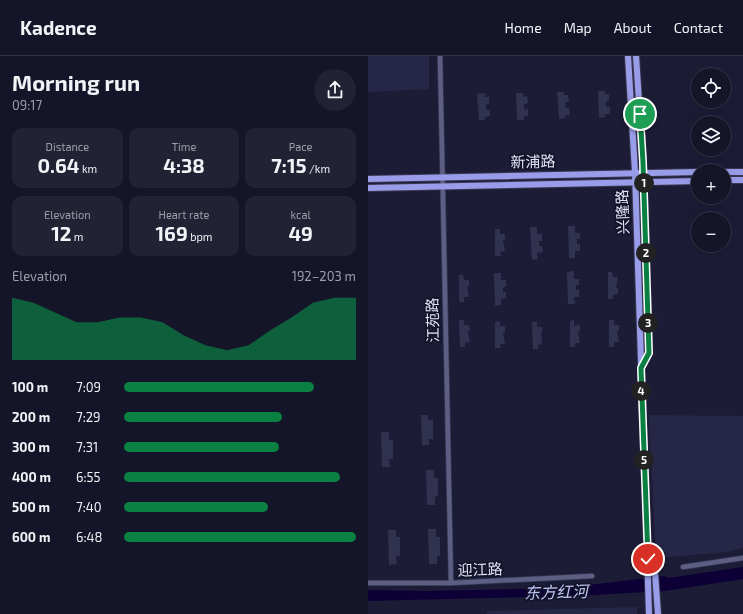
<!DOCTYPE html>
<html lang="en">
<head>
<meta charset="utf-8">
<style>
	:root { --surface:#151529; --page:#222235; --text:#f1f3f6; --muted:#9d9fa8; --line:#343446; --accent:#0b8043 }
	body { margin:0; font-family:"Exo 2","Noto Sans SC",sans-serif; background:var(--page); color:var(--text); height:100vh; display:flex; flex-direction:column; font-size:15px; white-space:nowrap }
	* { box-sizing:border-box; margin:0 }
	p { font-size:13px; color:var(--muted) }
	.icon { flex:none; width:22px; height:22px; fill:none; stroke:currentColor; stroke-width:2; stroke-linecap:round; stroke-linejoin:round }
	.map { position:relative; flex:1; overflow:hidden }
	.side { display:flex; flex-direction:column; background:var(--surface); width:368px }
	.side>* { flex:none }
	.controls { position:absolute; left:323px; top:12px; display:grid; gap:8px }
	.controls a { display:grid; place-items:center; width:40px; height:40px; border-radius:50%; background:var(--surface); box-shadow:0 4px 16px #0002,0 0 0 1px var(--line); font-size:20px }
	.pin { position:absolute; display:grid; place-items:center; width:34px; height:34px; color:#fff; margin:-17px; border:2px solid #fff; border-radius:50%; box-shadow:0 1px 4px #0007 }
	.km { position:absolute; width:20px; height:20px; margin:-10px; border-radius:50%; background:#222; color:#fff; font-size:11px; line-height:20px; text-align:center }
	.round { display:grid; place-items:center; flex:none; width:42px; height:42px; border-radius:21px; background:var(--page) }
	.headline { display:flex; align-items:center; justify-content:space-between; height:68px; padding:0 12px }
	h1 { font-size:22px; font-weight:700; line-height:30px }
	.figures { display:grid; grid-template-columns:repeat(3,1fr); gap:6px; height:68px; padding:4px 12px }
	.figures div { display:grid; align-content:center; border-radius:10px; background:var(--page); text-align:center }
	.figures b { font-size:20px; font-weight:700 }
	.figures small { font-size:11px; font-weight:400 }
	.figures p { font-size:11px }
	.chart { height:112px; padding:8px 12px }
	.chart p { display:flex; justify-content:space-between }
	.chart svg { width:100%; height:72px; margin-top:4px; fill:var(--accent); opacity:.7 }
	ul { padding:0 12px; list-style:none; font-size:13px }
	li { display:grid; grid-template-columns:64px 48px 1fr; align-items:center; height:30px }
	li i { height:10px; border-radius:5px; background:var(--accent) }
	header { display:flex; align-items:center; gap:24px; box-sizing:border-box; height:56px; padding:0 20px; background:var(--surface); border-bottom:1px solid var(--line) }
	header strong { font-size:19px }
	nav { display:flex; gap:22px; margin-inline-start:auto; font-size:14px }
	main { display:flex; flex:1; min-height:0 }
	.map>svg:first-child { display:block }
</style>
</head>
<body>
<header>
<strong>Kadence</strong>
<nav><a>Home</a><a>Map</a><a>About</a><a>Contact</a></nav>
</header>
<main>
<section class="side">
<div class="headline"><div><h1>Morning run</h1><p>09:17</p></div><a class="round"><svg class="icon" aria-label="share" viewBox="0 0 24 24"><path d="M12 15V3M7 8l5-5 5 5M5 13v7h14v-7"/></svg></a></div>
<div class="figures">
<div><p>Distance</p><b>0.64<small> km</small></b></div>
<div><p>Time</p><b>4:38</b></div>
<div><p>Pace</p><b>7:15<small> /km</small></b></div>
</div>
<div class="figures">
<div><p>Elevation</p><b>12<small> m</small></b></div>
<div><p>Heart rate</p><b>169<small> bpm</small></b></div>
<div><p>kcal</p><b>49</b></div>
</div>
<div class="chart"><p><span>Elevation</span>192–203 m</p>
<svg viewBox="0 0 160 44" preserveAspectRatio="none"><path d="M0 44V6L10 9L20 15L30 21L40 21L50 18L60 18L70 21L80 29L90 35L100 38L110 35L120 26L130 18L140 9L150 6L160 6V44z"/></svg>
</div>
<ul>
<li><b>100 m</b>7:09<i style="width:82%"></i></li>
<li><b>200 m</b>7:29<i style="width:68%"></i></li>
<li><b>300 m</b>7:31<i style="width:67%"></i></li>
<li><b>400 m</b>6:55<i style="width:93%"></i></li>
<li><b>500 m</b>7:40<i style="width:62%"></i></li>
<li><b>600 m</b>6:48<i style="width:100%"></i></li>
</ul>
</section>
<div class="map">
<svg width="375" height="558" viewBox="0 0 375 558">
	<rect width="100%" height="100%" fill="#1c1c37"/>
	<path fill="#262647" d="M0,0H61V33L0,36Z
		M281,359L375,360V492L360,496L288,502Z
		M269,551V558H119V555Z"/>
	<path fill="#0c0036" d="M375,511V523L297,535L207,540L0,545V534L58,535L196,532L296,520L300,522Z"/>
	<path fill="#31324f" d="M230,35H237V38H241V45H238V51H242V58H237V61L231,62Z
		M189,36H196V39H200L201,46H197L198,52H201L202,59H197V62L191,63Z
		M117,37V41H121V48H118V54H122V60L117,61V64H111L109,38Z
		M148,37H155V41L159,40L160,47L156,48V54L160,53V60H156V64H149Z
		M200,170H207V177H212V183H209V188H212V195H207V202H201Z
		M162,171H169V178H174V185H171V190H174L175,196L169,197L170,203L164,204Z
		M127,173H132V178H137V184H135L137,195L132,196L133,200H127Z
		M206,215V223H211V229H208V234H211V241H206L207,248H200L199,216Z
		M240,216H244L245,221H250L248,232H250V238L245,239V243H240Z
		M126,217H133V224H138V231H135V236H138V242L133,243V249L127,250Z
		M91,219H95L96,224H101V230H99L101,241H96V246H91Z
		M91,264H96V269H101L102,275H100L102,286L97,287V291H92Z
		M206,264V270L212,269V275L210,276L212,287H207V291H202V265Z
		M241,264H246V269H251V275H249L251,286H246V291H241Z
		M132,265V270H137V276L135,277L137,288H132L133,292H127V266Z
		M164,266H169V271H174V277H173L174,288L170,289V293H165Z
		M53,359H60V364H65V383H61V389H54Z
		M13,376H21V384H25V403H21L22,411H14Z
		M58,414H66V422H70V440L67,441V449H59Z
		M60,473H68V481H72V500H69V508H61Z
		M20,474H28V481H32V500H28L29,508L21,509Z"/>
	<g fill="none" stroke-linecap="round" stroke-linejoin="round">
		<g stroke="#383852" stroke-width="6">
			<path id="minor" d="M72,0L83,527
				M315,511L375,502
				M0,527H83L224,520"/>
		</g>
		<g stroke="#383852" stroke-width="8">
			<path id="major" d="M260,0L267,116L281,558
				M268,0L275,106L281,297L274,310
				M356,116H375
				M0,123L330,116
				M356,124H375
				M0,132L330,125
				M280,504L287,517L290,558"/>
		</g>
		<use href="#minor" stroke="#5c5e83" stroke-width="4.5"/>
		<use href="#major" stroke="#999de9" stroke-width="6"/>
	</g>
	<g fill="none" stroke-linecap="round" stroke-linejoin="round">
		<g stroke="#fff" stroke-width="8">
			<path id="route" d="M272,58L275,106L281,297L273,312L280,503"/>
		</g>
		<use href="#route" stroke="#0b8043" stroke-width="5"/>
	</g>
	<g text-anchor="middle" stroke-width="3.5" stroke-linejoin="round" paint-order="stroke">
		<g font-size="15" fill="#e1e3f5" stroke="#13132c">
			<text transform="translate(165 106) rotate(-1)" y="5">新浦路</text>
			<text transform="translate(255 156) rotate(-92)" y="5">兴隆路</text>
			<text transform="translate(65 264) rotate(-91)" y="5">江苑路</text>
			<text transform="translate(112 514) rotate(-2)" y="5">迎江路</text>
		</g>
		<g font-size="16" font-style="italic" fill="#c2c6f3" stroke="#13132c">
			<text transform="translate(188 536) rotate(-2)" y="6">东方红河</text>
		</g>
	</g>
</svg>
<div class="controls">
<a><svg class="icon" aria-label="locate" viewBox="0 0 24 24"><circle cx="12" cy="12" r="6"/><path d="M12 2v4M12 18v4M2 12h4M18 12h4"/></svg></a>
<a><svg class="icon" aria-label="layers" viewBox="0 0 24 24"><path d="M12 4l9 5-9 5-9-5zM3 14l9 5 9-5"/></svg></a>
<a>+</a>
<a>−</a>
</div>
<div class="pin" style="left:272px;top:58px;background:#1e9e55"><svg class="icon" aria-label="arrive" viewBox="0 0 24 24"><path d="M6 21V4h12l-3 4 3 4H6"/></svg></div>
<div class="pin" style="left:280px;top:503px;background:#d93025"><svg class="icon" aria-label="check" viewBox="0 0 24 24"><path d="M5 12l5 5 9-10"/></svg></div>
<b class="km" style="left:276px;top:127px">1</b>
<b class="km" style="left:278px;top:197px">2</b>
<b class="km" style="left:280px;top:267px">3</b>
<b class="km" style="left:273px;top:335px">4</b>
<b class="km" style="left:276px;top:404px">5</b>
</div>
</main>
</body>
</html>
